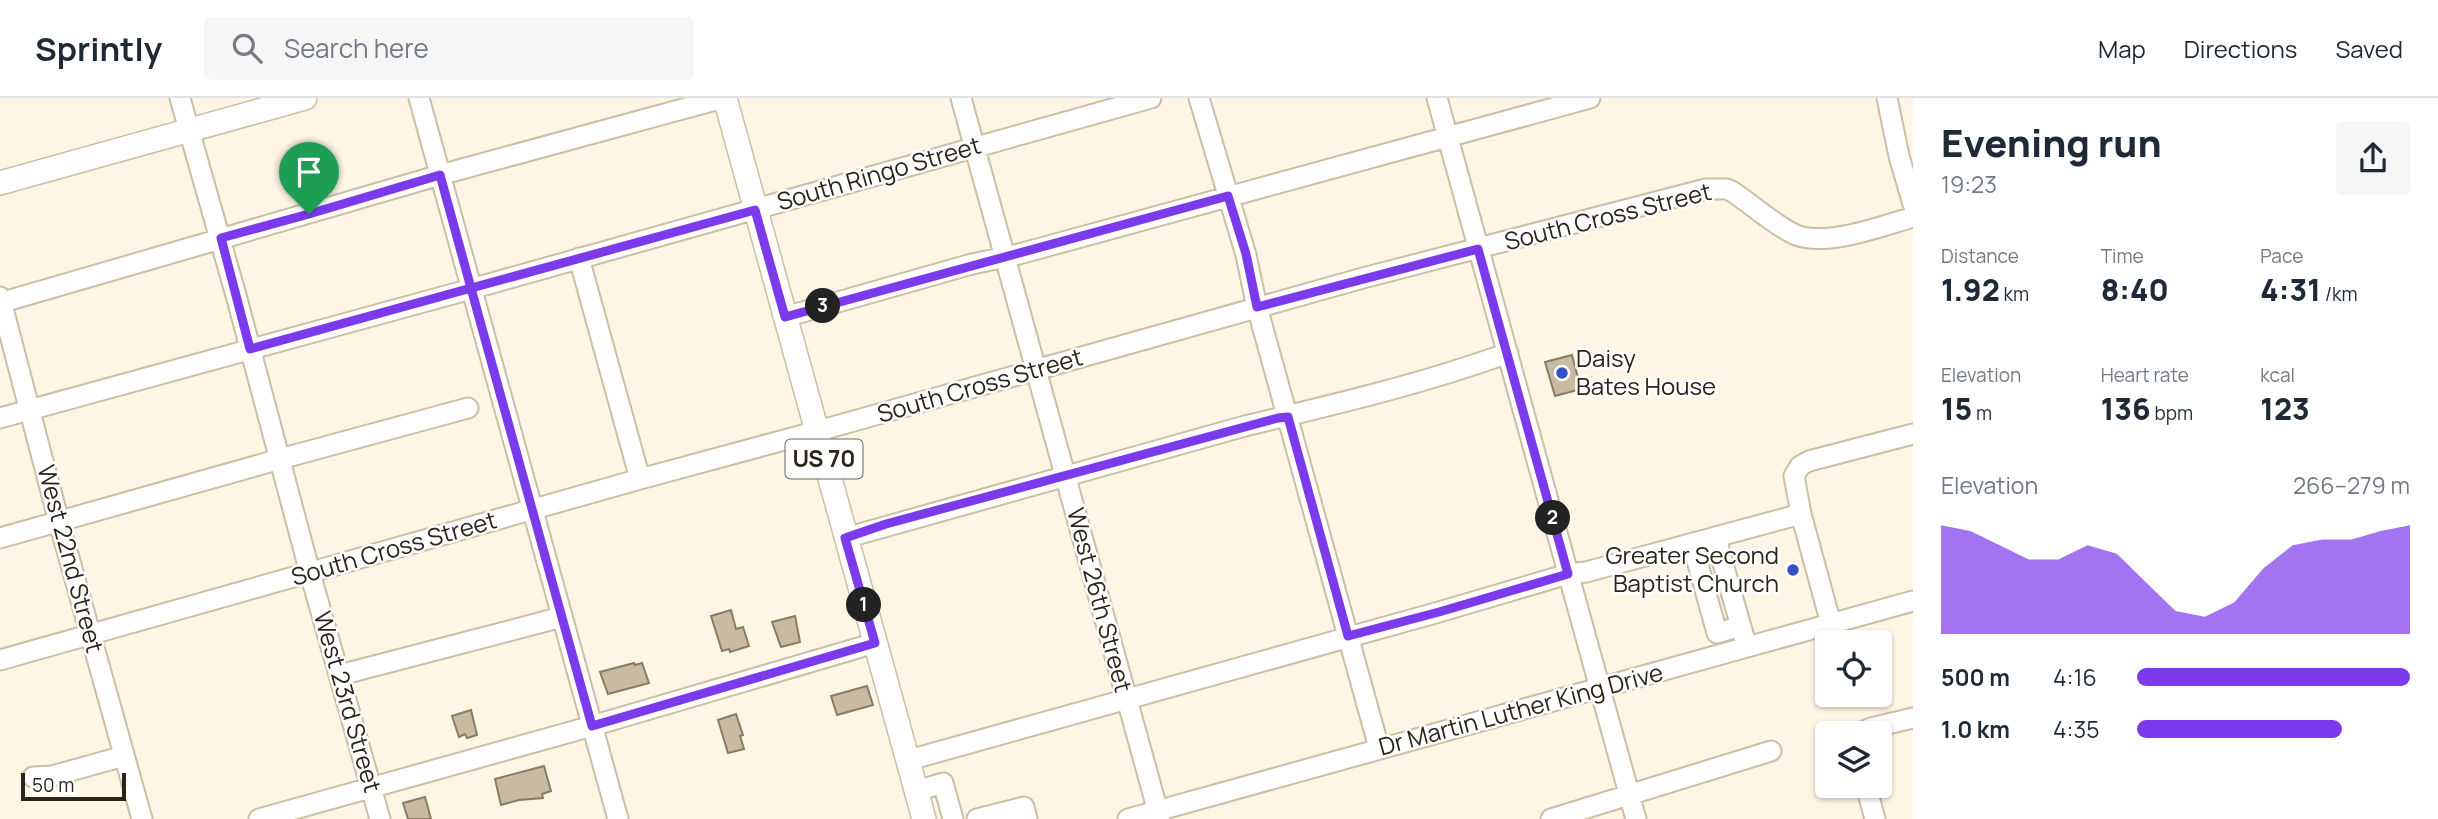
<!DOCTYPE html>
<html lang="en">
<head>
<meta charset="utf-8">
<style>
	:root { --surface:#fff; --page:#f6f6f7; --text:#1f2937; --muted:#747a83; --line:#e0e1e3; --accent:#7c3aed }
	body { margin:0; font-family:Manrope,sans-serif; background:var(--page); color:var(--text); height:100vh; display:flex; flex-direction:column; font-size:26px; white-space:nowrap }
	* { box-sizing:border-box; margin:0 }
	p { font-size:23px; color:var(--muted) }
	.icon { flex:none; width:38px; height:38px; fill:none; stroke:currentColor; stroke-width:2; stroke-linecap:round; stroke-linejoin:round }
	.map { position:relative; flex:1; overflow:hidden }
	.details { display:flex; flex-direction:column; background:var(--surface); width:525px }
	.details>* { flex:none }
	.buttons { position:absolute; left:1815px; top:532px; display:grid; gap:14px }
	.buttons a { display:grid; place-items:center; width:77px; height:77px; border-radius:7px; background:var(--surface); box-shadow:0 2px 5px #0004; font-size:35px }
	.scale { position:absolute; left:21px; bottom:18px; width:105px; box-sizing:border-box; padding-left:7px; border:4px solid #2a241b; border-top:0; font-size:19px; line-height:24px; white-space:nowrap; color:#2a241b; -webkit-text-stroke:5px #fff; paint-order:stroke }
	.pin { position:absolute; display:grid; place-items:center; width:60px; height:60px; color:#fff; margin:-72px -30px; border-radius:50% 50% 50% 0; rotate:-45deg; box-shadow:0 0 7px #0007 }
	.pin .icon { rotate:45deg }
	.km { position:absolute; width:35px; height:35px; margin:-18px; border-radius:50%; background:#222; color:#fff; font-size:19px; line-height:35px; text-align:center }
	.round { display:grid; place-items:center; flex:none; width:74px; height:74px; border-radius:7px; background:var(--page) }
	.summary { display:flex; align-items:center; justify-content:space-between; height:119px; padding:0 28px }
	h1 { font-size:38px; font-weight:800; line-height:52px }
	.metrics { display:grid; grid-template-columns:repeat(3,1fr); gap:10px; height:119px; padding:7px 28px }
	.metrics div { display:grid; align-content:center }
	.metrics b { font-size:30px; font-weight:800 }
	.metrics small { font-size:19px; font-weight:400 }
	.metrics p { font-size:19px }
	.chart { height:196px; padding:14px 28px }
	.chart p { display:flex; justify-content:space-between }
	.chart svg { width:100%; height:126px; margin-top:7px; fill:var(--accent); opacity:.7 }
	ul { padding:0 28px; list-style:none; font-size:23px }
	li { display:grid; grid-template-columns:112px 84px 1fr; align-items:center; height:52px }
	li i { height:18px; border-radius:9px; background:var(--accent) }
	header { display:flex; align-items:center; gap:42px; box-sizing:border-box; height:98px; padding:0 35px; background:var(--surface); border-bottom:2px solid var(--line) }
	header strong { font-size:33px }
	nav { display:flex; gap:38px; margin-inline-start:auto; font-size:24px }
	.search { width:490px; height:63px; background:var(--page); display:flex; align-items:center; gap:18px; box-sizing:border-box; padding:0 24px; border-radius:7px; color:var(--muted); font-size:26px }
	main { display:flex; flex:1; min-height:0 }
	.map>svg:first-child { display:block }
</style>
</head>
<body>
<header>
<strong>Sprintly</strong>
<div class="search"><svg class="icon" aria-label="search" viewBox="0 0 24 24"><circle cx="10" cy="10" r="6"/><path d="M15 15l6 6"/></svg>Search here</div>
<nav><a>Map</a><a>Directions</a><a>Saved</a></nav>
</header>
<main>
<div class="map">
<svg width="1913" height="721" viewBox="0 0 1913 721">
	<rect width="100%" height="100%" fill="#fef5e5"/>
	<path fill="#c9baa1" stroke="#8a7c64" stroke-width="2" d="M1572,257L1581,291L1555,298L1545,264Z
		M731,512L736,531L743,529L749,548L730,554L729,551L722,553L711,518Z
		M795,518L800,544L781,549L772,524Z
		M634,565L635,567L642,565L649,585L608,596L600,574Z
		M867,588L873,607L837,617L831,598Z
		M471,612L477,637L467,640L465,636L459,639L452,618Z
		M736,616L743,637L740,638L744,651L728,655L718,622Z
		M544,668L551,693L542,696L543,700L519,702L501,707L495,681Z
		M425,699L431,721H408L403,705Z"/>
	<g fill="none" stroke-linecap="round" stroke-linejoin="round">
		<g stroke="#ccbea4" stroke-width="23">
			<path id="minor" d="M180,0L237,201L310,475L380,721
				M419,0L618,721
				M961,0L1160,721
				M1199,0L1246,157L1257,209L1379,650
				M1437,0L1636,721
				M1887,0L1899,58L1913,106
				M579,160L640,381
				M0,199L59,424L142,721
				M0,205L440,77L723,0
				M785,219L972,166L1019,156L1590,0
				M0,320L471,191L1151,0
				M0,440L280,361L468,310
				M845,440L1245,328C1333,307 1422,286 1508,255
				M1718,440L1719,452L1744,539
				M1719,452L1696,459L1717,535L1741,528
				M1831,526L1801,416L1794,378L1800,368L1809,363L1913,336
				M0,562L640,381L836,328L1363,180L1706,91H1727L1733,94C1754,108 1774,127 1796,137C1827,149 1882,128 1913,119
				M340,577L562,519
				M1859,635L1871,630L1913,620
				M909,662L1439,514L1568,476L1586,474L1801,416
				M33,679L52,678L124,658
				M1866,688L1875,721
				M917,693L943,685L953,721
				M259,721L592,628L875,545
				M977,721L1024,709L1027,721
				M1128,721L1913,503
				M1551,721L1771,653"/>
		</g>
		<g stroke="#ccbea4" stroke-width="26">
			<path id="major" d="M725,0L924,721
				M0,85L305,0"/>
		</g>
		<use href="#minor" stroke="#fff" stroke-width="19"/>
		<use href="#major" stroke="#fff" stroke-width="23"/>
	</g>
	<g fill="none" stroke-linecap="round" stroke-linejoin="round">
		<g stroke="#fff" stroke-width="14">
			<path id="route" d="M309,116L440,77C490,261 542,445 592,628L875,545L845,440L886,426L1278,320L1288,319L1348,538L1439,514L1568,476L1478,151L1257,209L1246,156L1228,98L785,219L755,112L250,251L221,140L309,116"/>
		</g>
		<use href="#route" stroke="#7c3aed" stroke-width="9"/>
	</g>
	<g fill="#3450c2" stroke="#fff" stroke-width="2.5">
		<circle cx="1562" cy="275" r="7"/>
		<circle cx="1793" cy="472" r="7"/>
	</g>
	<g text-anchor="middle" stroke-width="5" stroke-linejoin="round" paint-order="stroke">
		<rect fill="#fff" stroke="#6a665f" stroke-width="2" x="785.5" y="341.5" width="77" height="39" rx="5"/>
		<g font-size="23" font-weight="bold" fill="#2a241b">
			<text x="824" y="369">US 70</text>
		</g>
		<g font-size="24" fill="#2a241b" stroke="#fff">
			<text transform="translate(879 76) rotate(-16)" y="8">South Ringo Street</text>
			<text transform="translate(1608 119) rotate(-14)" y="8">South Cross Street</text>
			<text transform="translate(980 288) rotate(-16)" y="8">South Cross Street</text>
			<text transform="translate(394 451) rotate(-16)" y="8">South Cross Street</text>
			<text transform="translate(70 461) rotate(75)" y="8">West 22nd Street</text>
			<text transform="translate(1099 502) rotate(75)" y="8">West 26th Street</text>
			<text transform="translate(347 604) rotate(74)" y="8">West 23rd Street</text>
			<text transform="translate(1521 612) rotate(-15)" y="8">Dr Martin Luther King Drive</text>
		</g>
		<g font-size="24" fill="#2a241b" stroke="#fff" text-anchor="start">
			<text x="1576" y="269">Daisy<tspan x="1576" dy="28">Bates House</tspan></text>
			<text x="1779" y="466" text-anchor="end">Greater Second<tspan x="1779" dy="28">Baptist Church</tspan></text>
		</g>
	</g>
</svg>
<div class="buttons">
<a><svg class="icon" aria-label="locate" viewBox="0 0 24 24"><circle cx="12" cy="12" r="6"/><path d="M12 2v4M12 18v4M2 12h4M18 12h4"/></svg></a>
<a><svg class="icon" aria-label="layers" viewBox="0 0 24 24"><path d="M12 4l9 5-9 5-9-5zM3 14l9 5 9-5"/></svg></a>
</div>
<div class="scale">50 m</div>
<div class="pin" style="left:309px;top:116px;background:#1e9e55"><svg class="icon" aria-label="arrive" viewBox="0 0 24 24"><path d="M6 21V4h12l-3 4 3 4H6"/></svg></div>
<b class="km" style="left:864px;top:507px">1</b>
<b class="km" style="left:1553px;top:420px">2</b>
<b class="km" style="left:823px;top:208px">3</b>
</div>
<section class="details">
<div class="summary"><div><h1>Evening run</h1><p>19:23</p></div><a class="round"><svg class="icon" aria-label="share" viewBox="0 0 24 24"><path d="M12 15V3M7 8l5-5 5 5M5 13v7h14v-7"/></svg></a></div>
<div class="metrics">
<div><p>Distance</p><b>1.92<small> km</small></b></div>
<div><p>Time</p><b>8:40</b></div>
<div><p>Pace</p><b>4:31<small> /km</small></b></div>
</div>
<div class="metrics">
<div><p>Elevation</p><b>15<small> m</small></b></div>
<div><p>Heart rate</p><b>136<small> bpm</small></b></div>
<div><p>kcal</p><b>123</b></div>
</div>
<div class="chart"><p><span>Elevation</span>266–279 m</p>
<svg viewBox="0 0 160 44" preserveAspectRatio="none"><path d="M0 44V6L10 8L20 13L30 18L40 18L50 13L60 16L70 26L80 36L90 38L100 33L110 21L120 13L130 11L140 11L150 8L160 6V44z"/></svg>
</div>
<ul>
<li><b>500 m</b>4:16<i style="width:100%"></i></li>
<li><b>1.0 km</b>4:35<i style="width:75%"></i></li>
</ul>
</section>
</main>
</body>
</html>
